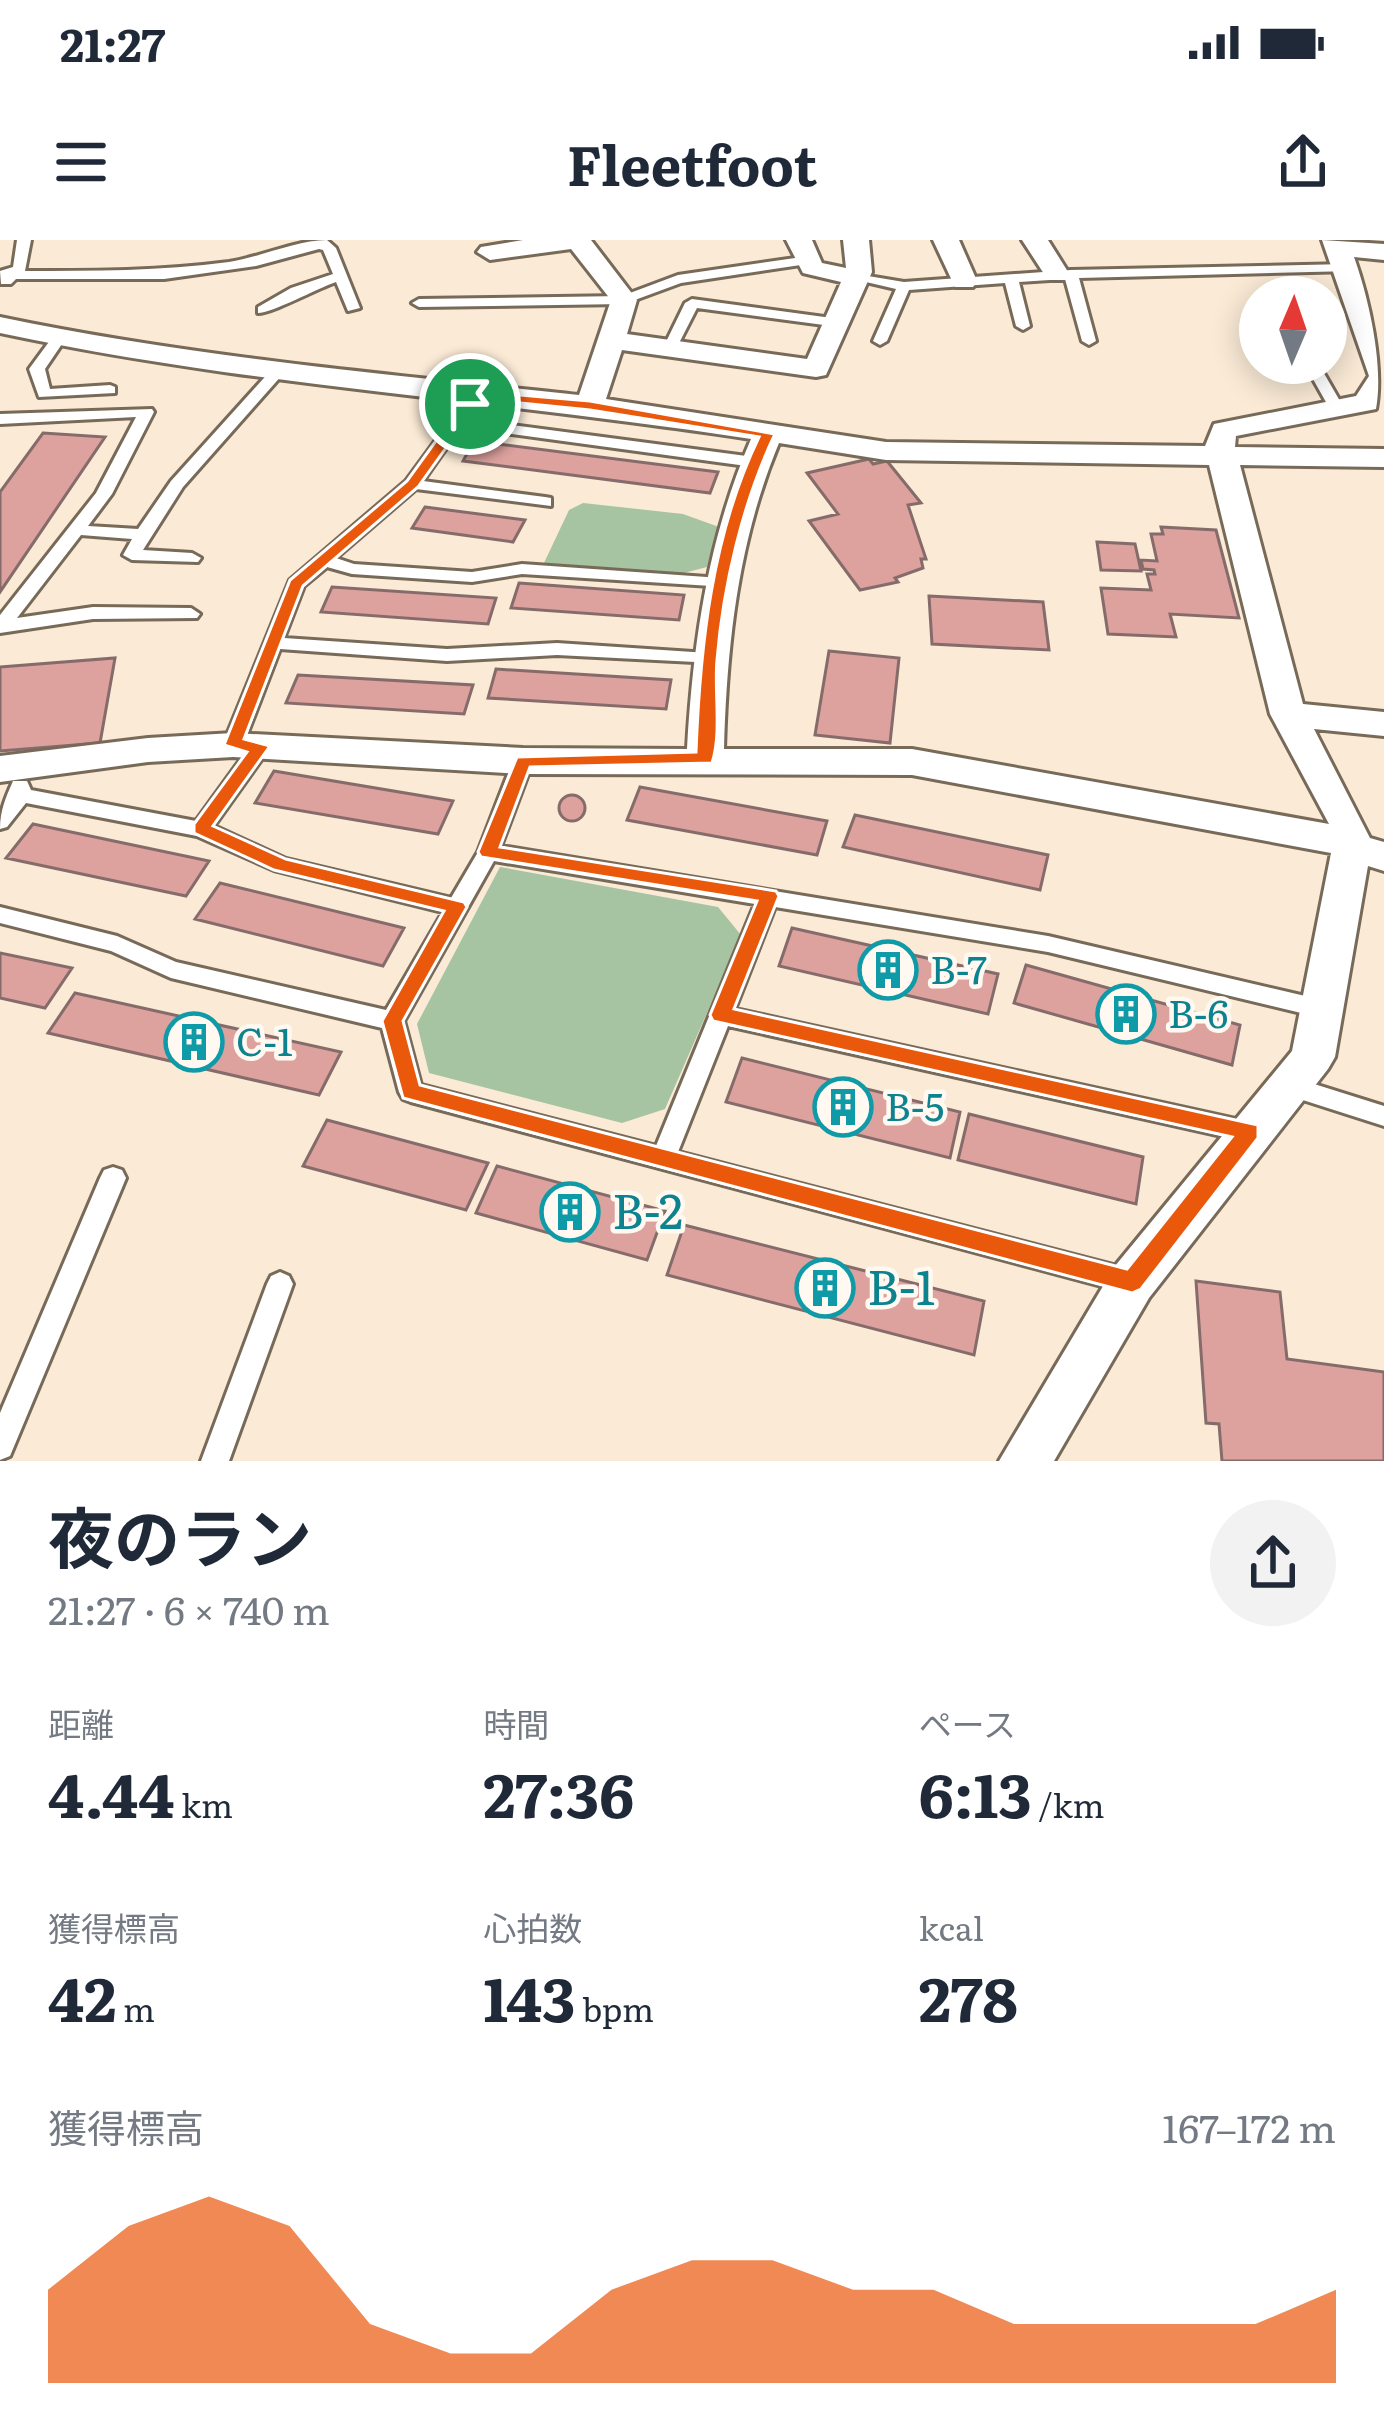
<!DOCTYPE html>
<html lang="ja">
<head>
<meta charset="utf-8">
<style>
	:root { --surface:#fff; --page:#f2f2f3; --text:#1f2937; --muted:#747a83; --accent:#ea580c }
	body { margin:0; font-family:Literata,"Noto Sans JP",serif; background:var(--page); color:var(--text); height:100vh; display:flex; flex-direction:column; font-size:45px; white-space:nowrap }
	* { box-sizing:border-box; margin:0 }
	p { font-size:39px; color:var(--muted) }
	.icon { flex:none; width:66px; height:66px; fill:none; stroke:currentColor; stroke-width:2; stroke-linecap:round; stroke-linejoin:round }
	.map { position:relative; height:1221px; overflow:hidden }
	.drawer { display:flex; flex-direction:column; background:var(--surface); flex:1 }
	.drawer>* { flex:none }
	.needle { width:78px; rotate:2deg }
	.buttons { position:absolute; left:1239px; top:36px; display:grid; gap:24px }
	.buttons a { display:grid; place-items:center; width:108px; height:108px; border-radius:50%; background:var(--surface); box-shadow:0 6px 30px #0003; font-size:60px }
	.pin { position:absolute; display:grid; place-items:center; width:102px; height:102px; color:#fff; margin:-51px; border:6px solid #fff; border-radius:50%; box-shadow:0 3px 12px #0007 }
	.round { display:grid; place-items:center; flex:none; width:126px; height:126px; border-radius:63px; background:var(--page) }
	.overview { display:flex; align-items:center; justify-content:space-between; height:204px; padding:0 48px }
	h1 { font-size:66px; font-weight:700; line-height:90px }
	.figures { display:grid; grid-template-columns:repeat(3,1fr); gap:18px; height:204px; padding:12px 48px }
	.figures div { display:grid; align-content:center }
	.figures b { font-size:60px; font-weight:700 }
	.figures small { font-size:33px; font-weight:400 }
	.figures p { font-size:33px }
	.chart { height:336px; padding:24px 48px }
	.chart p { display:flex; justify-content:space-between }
	.chart svg { width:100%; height:216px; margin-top:12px; fill:var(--accent); opacity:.7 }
	.status { display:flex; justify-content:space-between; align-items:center; height:84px; padding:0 60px; background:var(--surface); direction:ltr }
	.status svg { height:33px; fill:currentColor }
	header { display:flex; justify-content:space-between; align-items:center; height:156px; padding:0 48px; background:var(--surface); font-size:54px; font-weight:700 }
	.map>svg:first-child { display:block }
</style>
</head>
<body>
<div class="status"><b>21:27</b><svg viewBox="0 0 49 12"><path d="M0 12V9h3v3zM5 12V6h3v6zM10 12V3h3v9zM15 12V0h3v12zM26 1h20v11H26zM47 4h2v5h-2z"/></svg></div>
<header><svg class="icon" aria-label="menu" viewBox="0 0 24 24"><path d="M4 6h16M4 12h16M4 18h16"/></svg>Fleetfoot<svg class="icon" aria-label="share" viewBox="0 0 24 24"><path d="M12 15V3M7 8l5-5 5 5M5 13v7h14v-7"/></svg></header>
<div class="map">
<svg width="1384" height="1221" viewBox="0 0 1384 1221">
	<rect width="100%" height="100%" fill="#faead6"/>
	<path fill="#a6c4a1" d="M583,263L683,274L719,287L707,327L680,334L544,323L569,270Z
		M500,627L718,667L741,695L665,869L622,883L429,833L417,784Z"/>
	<path fill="#dda19e" stroke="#856c6b" stroke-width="3" d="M43,193L105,197L0,352V252Z
		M474,201L718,232L710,253L463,221Z
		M869,219L873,224L887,221L921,263L908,265L926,319H921L923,328L895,338L898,342L860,350L809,281L838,274L807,233Z
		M425,267L525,280L513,302L412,288Z
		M1161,287L1216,290L1239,378L1170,374L1176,397L1108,394L1101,348L1151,350L1147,334H1155L1154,330L1143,329L1141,320L1157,321L1151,294H1163Z
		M1097,302L1135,304L1141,331L1101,330Z
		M519,343L684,355L679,380L511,368Z
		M332,347L496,358L488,384L321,372Z
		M929,356L1043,362L1049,410L932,404Z
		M829,411L899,418L890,503L815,495Z
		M115,418L100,503L0,511V427Z
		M496,429L671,440L666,469L488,458Z
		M298,435L473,445L464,474L286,463Z
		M274,531L453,561L438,594L255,563Z
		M640,547L827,581L817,615L627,580Z
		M559 568a13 13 0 1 1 26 0a13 13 0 1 1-26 0Z
		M855,575L1048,615L1040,650L843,607Z
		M33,584L209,621L186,656L6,618Z
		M220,643L404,688L383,726L195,679Z
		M792,688L998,734L988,774L779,726Z
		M0,713L72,728L45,768L0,758Z
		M1026,725L1240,785L1232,825L1014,763Z
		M75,753L341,812L319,855L48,793Z
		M742,818L960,872L950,918L726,862Z
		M969,874L1143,917L1136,964L958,920Z
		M327,880L488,923L466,970L303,926Z
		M497,926L665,971L647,1020L476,973Z
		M684,985L984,1061L974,1115L667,1035Z
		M1196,1041L1280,1052L1287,1119L1384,1132V1221H1222L1219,1184L1206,1183Z"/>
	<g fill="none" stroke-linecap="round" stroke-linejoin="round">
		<g stroke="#786a59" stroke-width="6">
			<path id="lane" d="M17,0H31L25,31C94,31 160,31 229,22C261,17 297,0 327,0L336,8L360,68L348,71L336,42C316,49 272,73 258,73V67L291,48L333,34L323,10L319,9L256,26L164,39H16L11,44H1L0,31L13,27Z
				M809,16L814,17V23L681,43L624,64L419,67L412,63L419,59L622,56L678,35Z
				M1347,24L1352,25V31L1079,38L1096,101L1089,105L1082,101L1065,39L1019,42L1030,86L1023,90L1016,86L1005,43L909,50L887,101L880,105L873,101L896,49L849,38L856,34L904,42L1071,30Z
				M692,59L839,79L846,83L839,87L697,68L676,109H666L664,106L685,63Z
				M54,95L66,98L45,129L50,149L110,145L115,147V153L39,157L29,129Z
				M1304,123H1318L1344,168L1341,171H1331Z
				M278,126L286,131L283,134L183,247L143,310L192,313L201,318L198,322L132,320L123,315L132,299L81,295L17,378L93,367L191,368L200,374L197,378L93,379L0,393V375L96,253L136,177L0,184V174L152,169L154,172L112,254L88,286L138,289L171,241L273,128Z
				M477,149L485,154L467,179L754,217L762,222L754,227L461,187L423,241L545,257L551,258V266L416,249L336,318L354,324L472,332L522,324L721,338L730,343L727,347L522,334L472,342L352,334L327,327L304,346L284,398L447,409L557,403L708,413L715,415L717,419L715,423L557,415L447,421L280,409L243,505L233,512L226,510L223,505L290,340L406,241L472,151Z
				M261,499L271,506L214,586L286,619L451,658L478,612L513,521L523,514L533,521L501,606L1048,696L1318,759L1326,762L1329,768L1326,774L1318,777L1048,712L775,667L735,769L1249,882L1258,885L1261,892L1258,899L1249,902L728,786L678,912L1132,1030L1141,1034L1145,1042L1141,1050L1132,1054L411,862L403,859L399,852L382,788L171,738L111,711L0,683V667L117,696L176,722L386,770L443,672L274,630L197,596L26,563L7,587L0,589C0,570 6,557 13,541H27L31,550L196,581L254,501ZM494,621L755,664L656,906L421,845L404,781Z
				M1292,837L1384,866V886L1284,854L1280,847L1284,840Z
				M113,927L122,930L126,938L10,1216L0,1220V1173L100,938L104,930Z
				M280,1032L289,1036L293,1044L229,1221H201L267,1044L271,1036Z"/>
		</g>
		<g stroke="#786a59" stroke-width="6">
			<path id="street" d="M523,0H591L637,60L627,94L807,119L841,42L803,33L786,0H812L822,23L846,28L843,0H869L872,32L826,135L816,137L622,110L606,159L886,202L1205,206L1214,184L1356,156L1369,136L1322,0L1384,4V20L1354,17C1369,59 1384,126 1376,169L1236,196L1235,207L1384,209V227L1240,225L1303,464L1384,472V496L1314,489L1370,598L1384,602V631L1368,626L1335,817L1328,829L1149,1058L1054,1221H999L1115,1026L1292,811L1331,613L912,535L523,534L233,517L148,522L0,542V516L148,498L233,493L523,508L687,509C693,402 708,298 751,199C501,160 247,146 0,93V77C191,117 385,134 579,155L611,60L571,9L490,20L477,12L481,7ZM779,203L886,220L1209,225L1270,474L1329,584L912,509H724C727,404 738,301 779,203Z
				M933,0H959L977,41L973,47H955Z
				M1022,0H1048L1070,35L1066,40H1048Z"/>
		</g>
		<use href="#lane" fill="#fff" fill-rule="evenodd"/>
		<use href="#street" fill="#fff" fill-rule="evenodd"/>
	</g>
	<path fill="#ea580c" stroke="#fff" stroke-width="3" fill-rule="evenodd" d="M472,151L590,161L775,194C743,261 723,346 717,420C714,453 722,492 712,523L530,527L500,607L776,651L779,656L734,769L1258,885V898L1141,1049L1132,1053L403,858L382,781L444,671L274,630L194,593V584L247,512L224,505L290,340L407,241ZM481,159L590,170L759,197C712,294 700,406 696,512L517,517L478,612L481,617L757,661L710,775L713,781L1232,897L1127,1029L420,845L403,781L467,667L464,662L286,619L213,586L270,506L244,499L303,346L418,247Z"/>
	<defs>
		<g id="building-ring" transform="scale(3)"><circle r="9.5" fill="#fff9f1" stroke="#0f9aa8" stroke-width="1.5"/><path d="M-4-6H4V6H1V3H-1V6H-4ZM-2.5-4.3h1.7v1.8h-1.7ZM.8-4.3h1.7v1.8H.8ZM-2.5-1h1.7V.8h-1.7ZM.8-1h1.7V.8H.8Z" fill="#0f9aa8"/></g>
	</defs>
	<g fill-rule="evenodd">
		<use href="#building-ring" x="888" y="730"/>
		<use href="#building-ring" x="1126" y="774"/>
		<use href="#building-ring" x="194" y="802"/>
		<use href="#building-ring" x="843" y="867"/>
		<use href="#building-ring" x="570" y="972"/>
		<use href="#building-ring" x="825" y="1048"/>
	</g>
	<g text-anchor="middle" stroke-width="9" stroke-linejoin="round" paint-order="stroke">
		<g font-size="39" fill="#0d838f" stroke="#fff9f1" text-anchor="start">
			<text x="930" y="744">B-7</text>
			<text x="1168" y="788">B-6</text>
			<text x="236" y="816">C-1</text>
			<text x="885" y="881">B-5</text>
		</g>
		<g font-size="48" fill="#0d838f" stroke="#fff9f1" text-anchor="start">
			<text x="612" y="989">B-2</text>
			<text x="867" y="1065">B-1</text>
		</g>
	</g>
</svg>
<div class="buttons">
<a><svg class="needle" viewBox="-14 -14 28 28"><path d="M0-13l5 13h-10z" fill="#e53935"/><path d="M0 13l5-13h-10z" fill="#747a83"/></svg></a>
</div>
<div class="pin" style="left:470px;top:164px;background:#1e9e55"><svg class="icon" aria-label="arrive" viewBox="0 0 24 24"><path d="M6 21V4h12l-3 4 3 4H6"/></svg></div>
</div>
<section class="drawer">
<div class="overview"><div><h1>夜のラン</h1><p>21:27 · 6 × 740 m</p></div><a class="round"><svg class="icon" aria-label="share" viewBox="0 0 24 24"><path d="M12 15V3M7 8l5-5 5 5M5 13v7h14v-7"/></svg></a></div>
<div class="figures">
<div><p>距離</p><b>4.44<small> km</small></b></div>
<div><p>時間</p><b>27:36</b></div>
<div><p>ペース</p><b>6:13<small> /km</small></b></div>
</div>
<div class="figures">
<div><p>獲得標高</p><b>42<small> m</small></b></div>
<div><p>心拍数</p><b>143<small> bpm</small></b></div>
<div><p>kcal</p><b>278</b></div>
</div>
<div class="chart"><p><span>獲得標高</span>167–172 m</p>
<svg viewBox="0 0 160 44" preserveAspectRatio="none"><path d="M0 44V25L10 12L20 6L30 12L40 32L50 38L60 38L70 25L80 19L90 19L100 25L110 25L120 32L130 32L140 32L150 32L160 25V44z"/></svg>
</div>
</section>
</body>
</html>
